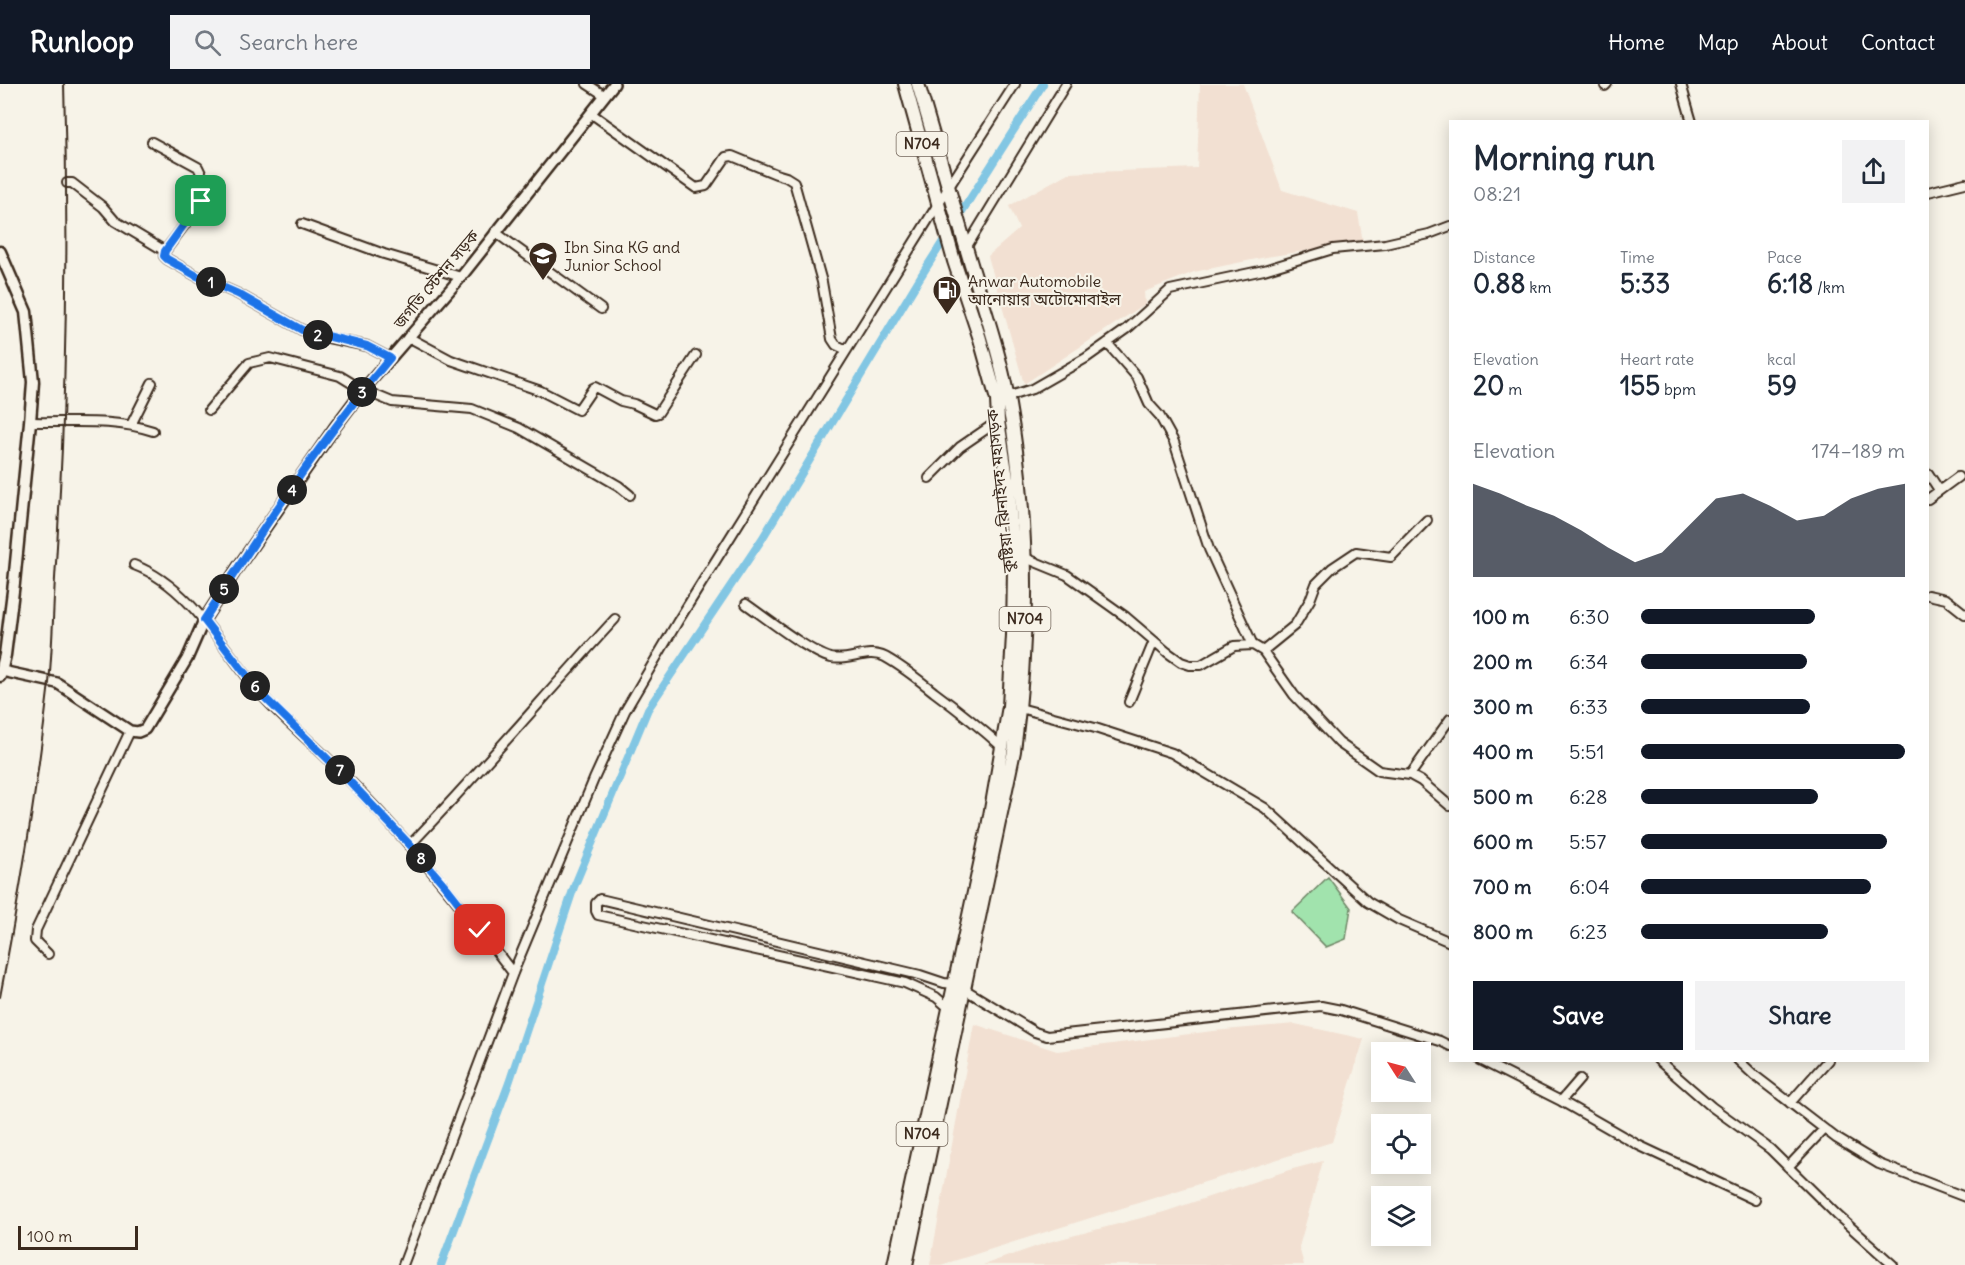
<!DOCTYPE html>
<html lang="en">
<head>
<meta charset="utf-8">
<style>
	:root { --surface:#fff; --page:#f2f2f3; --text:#1f2937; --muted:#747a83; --accent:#111827 }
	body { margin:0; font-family:Delius,"Noto Sans Bengali",sans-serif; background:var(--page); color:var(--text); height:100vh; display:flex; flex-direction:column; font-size:22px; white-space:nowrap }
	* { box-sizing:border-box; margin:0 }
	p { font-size:20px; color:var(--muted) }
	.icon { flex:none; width:33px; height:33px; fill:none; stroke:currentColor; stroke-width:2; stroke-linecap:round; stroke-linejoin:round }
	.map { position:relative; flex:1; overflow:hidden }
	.sheet { position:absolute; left:1449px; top:36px; width:480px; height:942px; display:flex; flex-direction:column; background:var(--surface); border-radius:0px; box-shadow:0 3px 15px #0003 }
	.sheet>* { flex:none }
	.needle { width:39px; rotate:306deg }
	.fabs { position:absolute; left:1371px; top:958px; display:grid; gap:12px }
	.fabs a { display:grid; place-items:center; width:60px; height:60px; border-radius:0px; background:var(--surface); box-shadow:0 3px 15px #0003; font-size:30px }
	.scale { position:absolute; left:18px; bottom:15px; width:120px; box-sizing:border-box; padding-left:6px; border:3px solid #3b2a1e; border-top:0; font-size:16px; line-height:21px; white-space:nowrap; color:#3b2a1e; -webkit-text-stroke:4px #f7f3e8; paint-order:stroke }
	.pin { position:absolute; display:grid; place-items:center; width:51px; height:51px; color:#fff; margin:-26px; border-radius:12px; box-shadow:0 3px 9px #0006 }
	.km { position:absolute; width:30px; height:30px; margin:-15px; border-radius:50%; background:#222; color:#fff; font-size:16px; line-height:30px; text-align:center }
	.round { display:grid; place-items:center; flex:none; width:63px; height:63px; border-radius:0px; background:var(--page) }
	.headline { display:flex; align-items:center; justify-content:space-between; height:102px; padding:0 24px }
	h1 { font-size:33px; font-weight:700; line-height:45px }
	.metrics { display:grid; grid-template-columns:repeat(3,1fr); gap:9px; height:102px; padding:6px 24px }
	.metrics div { display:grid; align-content:center }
	.metrics b { font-size:26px; font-weight:700 }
	.metrics small { font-size:16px; font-weight:400 }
	.metrics p { font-size:16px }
	.chart { height:168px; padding:12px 24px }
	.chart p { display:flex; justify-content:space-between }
	.chart svg { width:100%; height:108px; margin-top:6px; fill:var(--accent); opacity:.7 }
	.primary-button { display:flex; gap:12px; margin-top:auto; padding:12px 24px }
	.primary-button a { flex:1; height:69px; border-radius:0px; background:var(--accent); color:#fff; font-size:24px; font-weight:700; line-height:69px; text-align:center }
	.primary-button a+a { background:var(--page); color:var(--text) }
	ul { padding:0 24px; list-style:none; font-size:20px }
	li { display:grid; grid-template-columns:96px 72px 1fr; align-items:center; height:45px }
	li i { height:15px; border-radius:8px; background:var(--accent) }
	header { display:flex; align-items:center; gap:36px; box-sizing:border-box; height:84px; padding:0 30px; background:var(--accent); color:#fff }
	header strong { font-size:28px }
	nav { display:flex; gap:33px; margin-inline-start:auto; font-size:21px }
	.search { width:420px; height:54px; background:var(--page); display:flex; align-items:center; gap:15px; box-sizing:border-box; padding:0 21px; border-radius:0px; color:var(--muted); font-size:22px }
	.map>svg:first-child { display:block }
</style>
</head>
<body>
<header>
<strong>Runloop</strong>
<div class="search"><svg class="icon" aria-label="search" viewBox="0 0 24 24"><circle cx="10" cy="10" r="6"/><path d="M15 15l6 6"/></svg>Search here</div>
<nav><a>Home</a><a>Map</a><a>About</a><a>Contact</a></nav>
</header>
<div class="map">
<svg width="1965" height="1181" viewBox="0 0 1965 1181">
	<rect width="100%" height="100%" fill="#f7f3e8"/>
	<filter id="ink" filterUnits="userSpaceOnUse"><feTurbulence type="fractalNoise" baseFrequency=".0167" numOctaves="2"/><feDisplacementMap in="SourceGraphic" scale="12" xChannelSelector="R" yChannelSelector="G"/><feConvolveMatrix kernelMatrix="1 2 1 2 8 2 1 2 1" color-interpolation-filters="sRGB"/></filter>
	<g filter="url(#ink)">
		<path fill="#f2e0d2" d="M1200,0H1243L1282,106L1358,129L1363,158L1266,173L1194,188L1144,208L1145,220L1024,300L988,172L1019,145L1009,122L1068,89L1197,84Z
			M974,940L1057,967L1213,947L1295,940L1364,955L1332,1058L941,1181H930Z
			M1323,1077L1299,1163L1304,1181H983L1049,1158L1164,1128L1289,1086Z"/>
		<path fill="#a1e3ad" stroke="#6e8666" stroke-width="1.5" d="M1328,793L1351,824L1346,855L1326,863L1292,828Z"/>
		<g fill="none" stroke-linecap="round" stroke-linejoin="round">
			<path stroke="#82c6e3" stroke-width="8" d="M441,1181L509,999L574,803L648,625L762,455L921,192L1043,0"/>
			<g stroke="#3b2a1e" stroke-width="12">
				<path id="minor" d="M587,0L604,11
					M1681,0L1692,38
					M1605,2L1607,0
					M592,30L696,104L706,102L726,73L732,72L776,90L786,93L794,98L822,198L832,255L836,261L847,266
					M152,58L198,83L207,102L195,127L165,167L164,172L167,175L195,191L238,210L302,246L328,254L367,262L390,274
					M67,99H72L103,123L115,137L165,167
					M1928,108L1965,99
					M302,140L384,170L461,193
					M495,148L601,225
					M966,164L1066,0
					M408,253L451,276L541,307L578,326L593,304L595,303L621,317L634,320L655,330L658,329L696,271
					M1107,259L1137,293L1149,320L1159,331L1174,358L1209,465L1253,561
					M1004,314L1032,305L1086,274L1127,245L1170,206L1264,186L1333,165L1385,160L1429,150L1450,142
					M209,326L249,279L270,274L340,292L363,306L392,318L472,325L519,344L619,402L630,411
					M30,338C71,339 114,334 153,347
					M131,341L152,299
					M1928,389L1939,406
					M929,394L960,363L998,337
					M1928,415L1958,393
					M1023,473L1067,491L1126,533L1167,568L1181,578L1190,581H1201L1234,562L1253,561L1263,567L1294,611L1339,659L1379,687L1410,691L1421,697L1450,722
					M134,481C190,502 223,565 260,609C282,635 311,657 335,682C400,746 457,816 513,889
					M1928,511L1946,515L1965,530
					M746,520C766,534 809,568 831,574C850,578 867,564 885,573C903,583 918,595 934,608C957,625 980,643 1002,663
					M1263,567L1295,541L1310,516L1316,500L1332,484L1356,468L1391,473L1427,436
					M1129,618L1154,557
					M1016,623L1095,644L1172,669L1265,724L1368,818L1399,836L1450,858
					M1410,691L1450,635
					M410,761C480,688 546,610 615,535
					M48,870L35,857L36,846L130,647
					M964,905L1035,948L1047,952L1321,922L1341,926L1440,957L1450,962
					M950,925L936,913L905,899L598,831L596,827V819L600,815L920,891L944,899L955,900
					M1480,976L1561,1017L1638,1061L1755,1116
					M1658,976L1712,1023L1770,1065L1837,1131L1893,1181
					M1738,976L1754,991L1836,1054L1879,1080L1965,1113
					M1561,1017L1580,995
					M1790,1019L1828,976
					M1788,1083L1824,1045
					M403,1181L513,889L594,695L625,627L678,537L938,120L1015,0"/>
			</g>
			<g stroke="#3b2a1e" stroke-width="14">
				<path id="tertiary" d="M2,587L57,599L130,647L138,648L145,645L187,575L204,536L238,483L335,343L363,306L461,193L614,0"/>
			</g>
			<g stroke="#3b2a1e" stroke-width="15">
				<path id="secondary" d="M0,168L26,228L33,298L30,338L14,499L5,571L0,592"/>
			</g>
			<g stroke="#3b2a1e" stroke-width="16">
				<path id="trunk" d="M894,1181L988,743L1002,663L1009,622L1013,551L1014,484L1008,401L998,337L997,316L980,255L954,177L905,0
					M906,1181L1014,667C1030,550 1029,431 1008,315C999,265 982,218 968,170C951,114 935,57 918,0"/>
			</g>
			<use href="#minor" stroke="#f7f3e8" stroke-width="8"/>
			<use href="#tertiary" stroke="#f7f3e8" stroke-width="9"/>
			<use href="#secondary" stroke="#f7f3e8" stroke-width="10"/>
			<use href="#trunk" stroke="#f7f3e8" stroke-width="12"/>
			<path stroke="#3b2a1e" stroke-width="2" d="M0,913C20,809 37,704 49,599C53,559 53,519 56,479C66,320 69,159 64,0"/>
		</g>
	</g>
	<g fill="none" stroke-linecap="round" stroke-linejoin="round" filter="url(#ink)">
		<g stroke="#fff" stroke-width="12">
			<path id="route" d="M201,117L165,167L164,172L167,175L195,191L238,210L302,246L367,262L390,274C321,356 262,446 204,536L261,610L335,682L410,761L447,804L480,846"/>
		</g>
		<use href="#route" stroke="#1a73e8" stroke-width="8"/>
	</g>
	<defs>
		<g id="school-pin" transform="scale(1.5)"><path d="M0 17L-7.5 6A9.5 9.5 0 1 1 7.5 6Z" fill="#3b2a1e" stroke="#f7f3e8"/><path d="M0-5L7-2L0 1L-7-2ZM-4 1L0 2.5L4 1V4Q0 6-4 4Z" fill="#fff"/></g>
		<g id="fuel-pin" transform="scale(1.5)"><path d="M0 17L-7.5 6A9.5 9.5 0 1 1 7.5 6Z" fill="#3b2a1e" stroke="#f7f3e8"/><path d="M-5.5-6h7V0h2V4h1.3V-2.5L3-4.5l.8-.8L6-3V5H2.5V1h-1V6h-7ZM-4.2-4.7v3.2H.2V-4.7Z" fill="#fff"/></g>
	</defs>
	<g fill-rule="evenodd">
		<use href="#school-pin" x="543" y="172"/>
		<use href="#fuel-pin" x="947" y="206"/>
	</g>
	<g text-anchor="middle" stroke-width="4.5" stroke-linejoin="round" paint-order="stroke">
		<g fill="#f7f3e8" stroke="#73665b" stroke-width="1.5">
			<rect x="896.5" y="48" width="51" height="24" rx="4.5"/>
			<rect x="999.5" y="523" width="51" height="24" rx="4.5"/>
			<rect x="896.5" y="1038" width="51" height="24" rx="4.5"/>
		</g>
		<g font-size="15" font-weight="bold" fill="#3b2a1e">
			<text x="922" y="65">N704</text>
			<text x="1025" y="540">N704</text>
			<text x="922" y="1055">N704</text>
		</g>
		<g font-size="16" fill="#3b2a1e" stroke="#f7f3e8" text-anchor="start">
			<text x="564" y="169">Ibn Sina KG and<tspan x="564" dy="18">Junior School</tspan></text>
			<text x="968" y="203">Anwar Automobile<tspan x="968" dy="18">আনোয়ার অটোমোবাইল</tspan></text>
		</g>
		<g font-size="16" fill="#3b2a1e" stroke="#f7f3e8">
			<text transform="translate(436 195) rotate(-50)" y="6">জগতি স্টেশন সড়ক</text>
			<text transform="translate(1000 407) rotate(-96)" y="6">কুষ্টিয়া-ঝিনাইদহ মহাসড়ক</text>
		</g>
	</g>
</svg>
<div class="fabs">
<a><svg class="needle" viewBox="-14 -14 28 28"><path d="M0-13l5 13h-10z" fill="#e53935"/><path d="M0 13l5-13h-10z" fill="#747a83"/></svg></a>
<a><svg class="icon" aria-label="locate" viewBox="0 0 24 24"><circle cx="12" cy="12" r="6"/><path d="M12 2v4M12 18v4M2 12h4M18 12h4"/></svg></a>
<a><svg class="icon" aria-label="layers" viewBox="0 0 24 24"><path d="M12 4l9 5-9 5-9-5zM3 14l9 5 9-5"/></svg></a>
</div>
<div class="scale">100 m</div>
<div class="pin" style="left:201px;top:117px;background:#1e9e55"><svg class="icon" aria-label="arrive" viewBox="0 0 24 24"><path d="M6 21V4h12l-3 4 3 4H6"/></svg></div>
<div class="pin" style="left:480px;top:846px;background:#d93025"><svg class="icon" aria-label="check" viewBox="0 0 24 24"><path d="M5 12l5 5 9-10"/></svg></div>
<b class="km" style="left:211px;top:198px">1</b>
<b class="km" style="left:318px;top:251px">2</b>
<b class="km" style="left:362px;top:308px">3</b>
<b class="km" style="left:292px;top:406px">4</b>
<b class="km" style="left:224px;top:505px">5</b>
<b class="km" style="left:255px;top:602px">6</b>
<b class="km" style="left:340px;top:686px">7</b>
<b class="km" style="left:421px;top:774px">8</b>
<section class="sheet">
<div class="headline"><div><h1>Morning run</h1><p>08:21</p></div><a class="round"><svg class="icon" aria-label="share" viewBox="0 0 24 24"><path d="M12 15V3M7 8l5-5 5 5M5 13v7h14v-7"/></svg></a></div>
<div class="metrics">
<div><p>Distance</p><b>0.88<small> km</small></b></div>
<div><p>Time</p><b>5:33</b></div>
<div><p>Pace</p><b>6:18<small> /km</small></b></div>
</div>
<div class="metrics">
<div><p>Elevation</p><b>20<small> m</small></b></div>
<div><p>Heart rate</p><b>155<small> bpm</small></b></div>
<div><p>kcal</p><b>59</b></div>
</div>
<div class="chart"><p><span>Elevation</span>174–189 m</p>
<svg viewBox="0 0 160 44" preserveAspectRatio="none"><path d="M0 44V6L10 10L20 15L30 19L40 25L50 32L60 38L70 34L80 23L90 12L100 10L110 15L120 21L130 19L140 12L150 8L160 6V44z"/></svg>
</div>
<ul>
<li><b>100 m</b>6:30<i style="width:66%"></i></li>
<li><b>200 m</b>6:34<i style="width:63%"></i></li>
<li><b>300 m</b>6:33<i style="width:64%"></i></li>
<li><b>400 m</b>5:51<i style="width:100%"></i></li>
<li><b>500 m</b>6:28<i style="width:67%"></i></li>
<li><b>600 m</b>5:57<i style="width:93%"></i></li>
<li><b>700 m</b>6:04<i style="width:87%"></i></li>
<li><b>800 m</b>6:23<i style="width:71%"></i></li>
</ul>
<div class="primary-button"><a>Save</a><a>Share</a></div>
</section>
</div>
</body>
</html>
